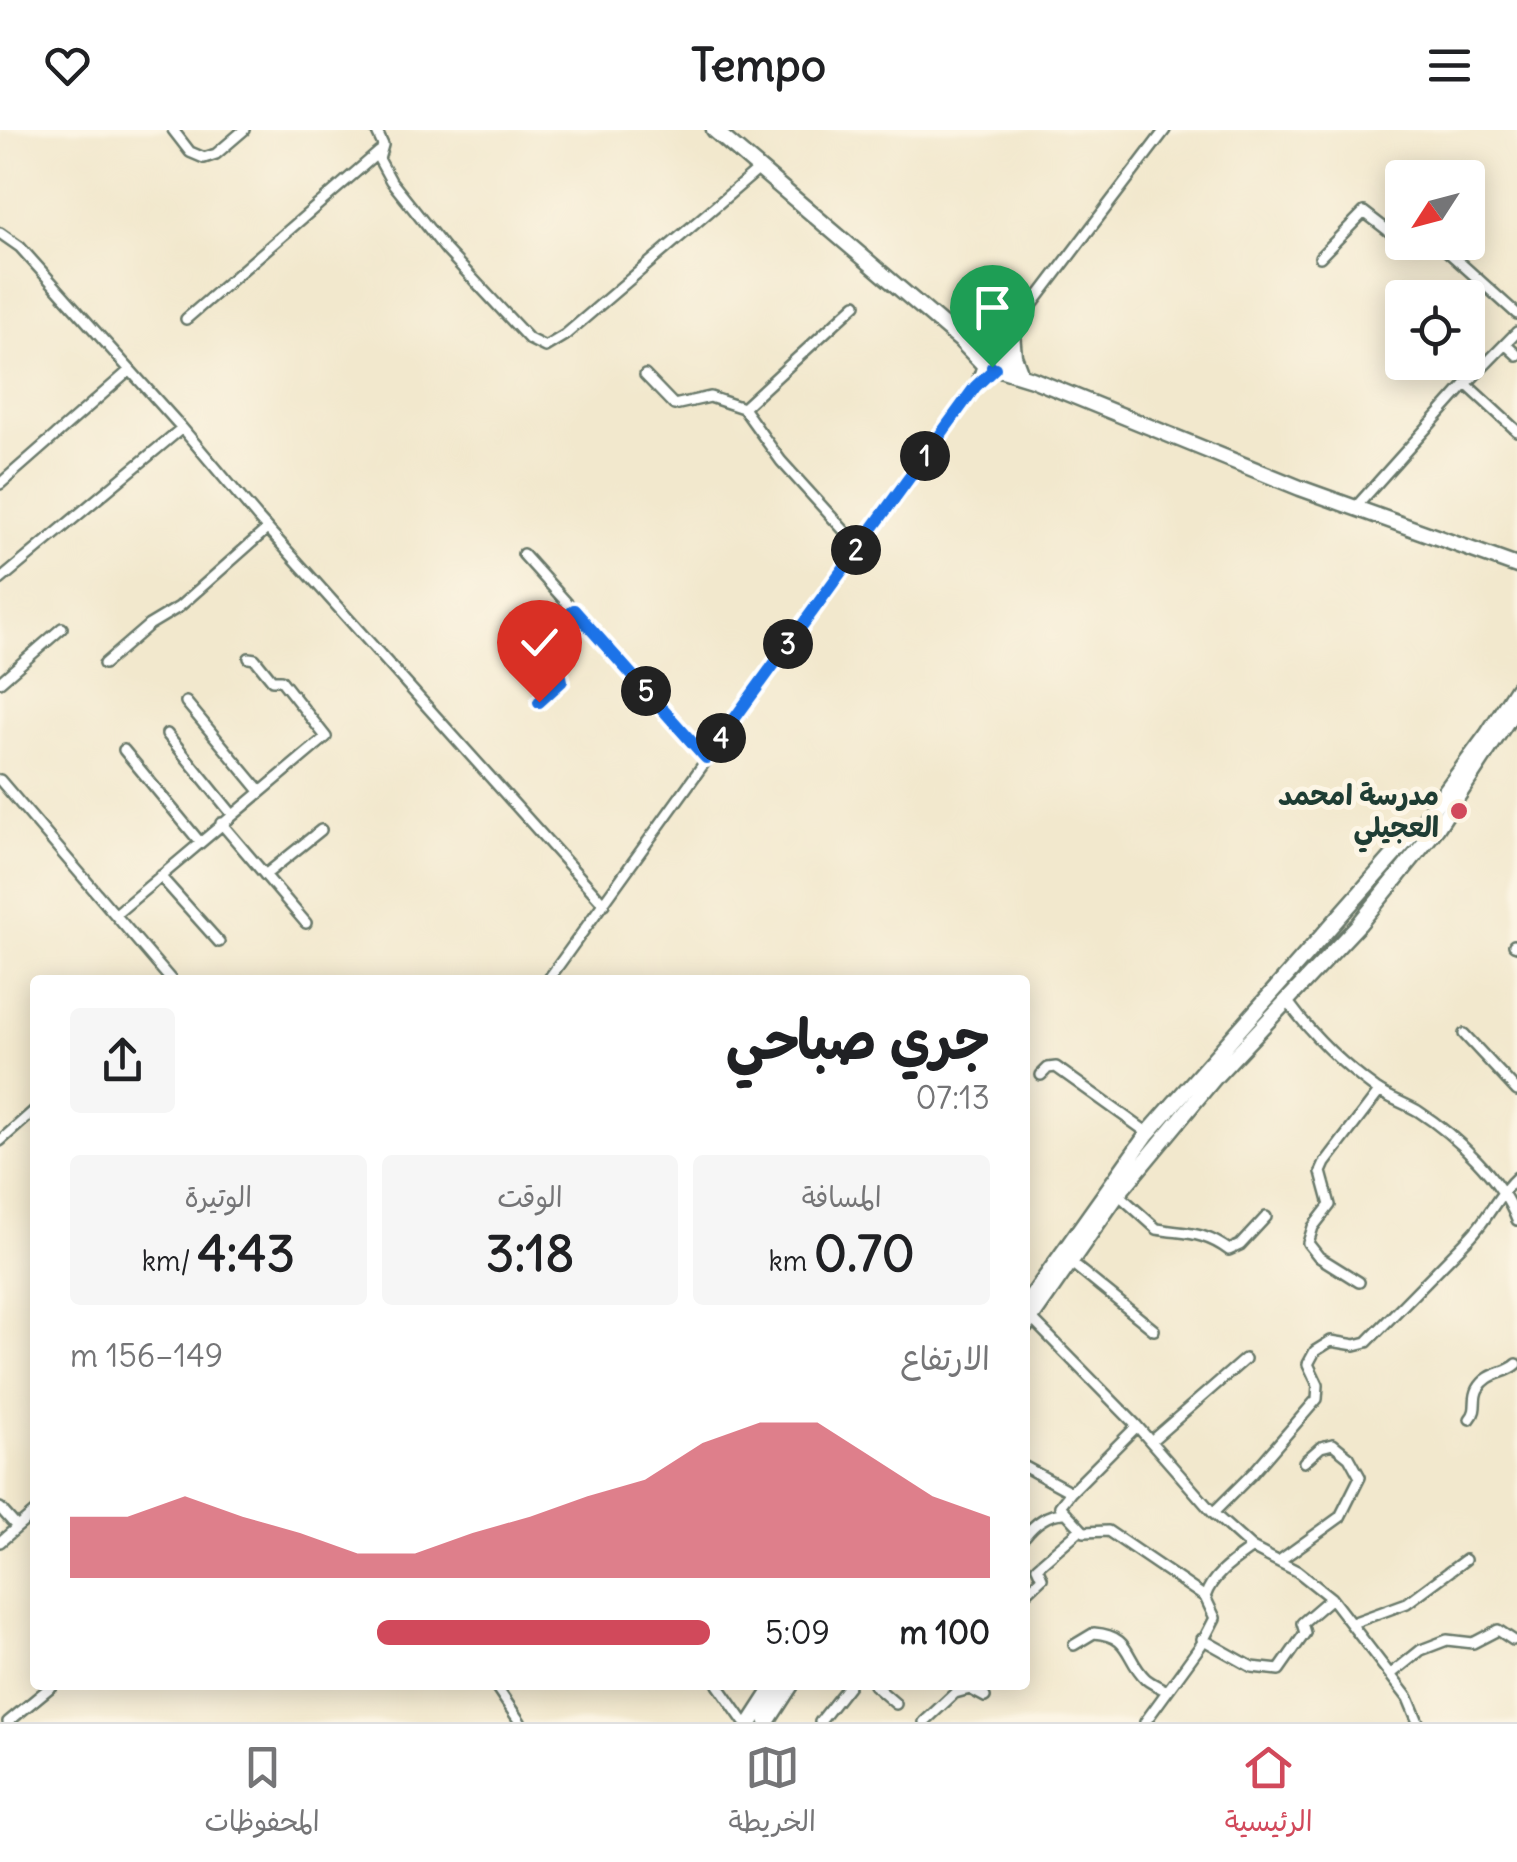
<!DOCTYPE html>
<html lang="ar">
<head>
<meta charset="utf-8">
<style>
	:root { --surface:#fff; --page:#f6f6f6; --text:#202124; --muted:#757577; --line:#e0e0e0; --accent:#d1495b }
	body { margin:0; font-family:Delius,"Playpen Sans Arabic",sans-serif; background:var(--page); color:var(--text); direction:rtl; height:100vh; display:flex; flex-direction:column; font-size:38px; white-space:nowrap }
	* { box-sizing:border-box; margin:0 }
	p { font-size:32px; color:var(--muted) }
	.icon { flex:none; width:55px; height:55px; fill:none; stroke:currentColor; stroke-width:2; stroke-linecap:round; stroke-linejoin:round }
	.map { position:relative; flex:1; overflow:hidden; direction:ltr }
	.drawer { position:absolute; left:30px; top:845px; width:1000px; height:715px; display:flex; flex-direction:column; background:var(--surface); border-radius:10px; box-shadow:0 5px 25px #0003; direction:rtl }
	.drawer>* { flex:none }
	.needle { width:65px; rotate:234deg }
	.buttons { position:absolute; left:1385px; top:30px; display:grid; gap:20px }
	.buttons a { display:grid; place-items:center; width:100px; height:100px; border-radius:10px; background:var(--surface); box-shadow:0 5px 25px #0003; font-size:50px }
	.pin { position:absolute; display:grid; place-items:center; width:85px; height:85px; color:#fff; margin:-102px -42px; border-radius:50% 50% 50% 0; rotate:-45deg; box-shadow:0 0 10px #0007 }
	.pin .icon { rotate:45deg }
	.km { position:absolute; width:50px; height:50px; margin:-25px; border-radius:50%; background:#222; color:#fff; font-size:28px; line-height:50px; text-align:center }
	.round { display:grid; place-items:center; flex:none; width:105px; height:105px; border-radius:10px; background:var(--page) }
	.overview { display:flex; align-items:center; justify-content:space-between; height:170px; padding:0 40px }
	h1 { font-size:55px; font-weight:700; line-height:75px }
	.figures { display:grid; grid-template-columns:repeat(3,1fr); gap:15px; height:170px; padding:10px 40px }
	.figures div { display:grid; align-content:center; border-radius:10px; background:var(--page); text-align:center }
	.figures b { font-size:50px; font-weight:700 }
	.figures small { font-size:28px; font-weight:400 }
	.figures p { font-size:28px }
	.chart { height:280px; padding:20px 40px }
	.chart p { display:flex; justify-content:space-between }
	.chart svg { width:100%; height:180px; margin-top:10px; fill:var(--accent); opacity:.7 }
	ul { padding:0 40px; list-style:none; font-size:32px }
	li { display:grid; grid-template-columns:160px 120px 1fr; align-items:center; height:75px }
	li i { height:25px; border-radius:12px; background:var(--accent) }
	header { display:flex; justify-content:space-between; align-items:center; height:130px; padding:0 40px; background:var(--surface); font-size:45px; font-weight:700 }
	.dock { display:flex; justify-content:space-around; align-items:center; height:140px; border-top:2px solid var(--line); background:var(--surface); font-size:28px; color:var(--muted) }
	.dock a { display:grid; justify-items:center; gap:5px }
	.dock .active { color:var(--accent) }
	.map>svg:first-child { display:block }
</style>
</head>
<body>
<header><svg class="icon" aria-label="menu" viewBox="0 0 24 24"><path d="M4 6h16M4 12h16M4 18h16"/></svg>Tempo<svg class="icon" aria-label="heart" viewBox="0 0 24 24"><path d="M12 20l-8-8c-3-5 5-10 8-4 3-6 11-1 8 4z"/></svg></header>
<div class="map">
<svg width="1517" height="1592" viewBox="0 0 1517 1592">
	<rect width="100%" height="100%" fill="#fcf5e5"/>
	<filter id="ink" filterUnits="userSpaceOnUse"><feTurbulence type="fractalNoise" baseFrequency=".01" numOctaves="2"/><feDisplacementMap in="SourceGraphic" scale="20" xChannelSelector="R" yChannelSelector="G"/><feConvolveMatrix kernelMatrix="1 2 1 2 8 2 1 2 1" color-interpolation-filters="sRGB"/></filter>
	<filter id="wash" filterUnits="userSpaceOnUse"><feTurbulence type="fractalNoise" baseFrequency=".0048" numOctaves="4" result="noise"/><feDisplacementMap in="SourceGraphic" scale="40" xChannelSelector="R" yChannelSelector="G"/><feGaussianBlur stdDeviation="2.25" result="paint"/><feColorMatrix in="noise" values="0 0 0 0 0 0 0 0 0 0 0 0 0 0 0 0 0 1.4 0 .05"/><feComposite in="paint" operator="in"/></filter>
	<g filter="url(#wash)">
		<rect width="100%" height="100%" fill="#f2e8cd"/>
	</g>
	<g filter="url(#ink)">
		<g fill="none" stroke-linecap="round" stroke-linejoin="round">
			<g stroke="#69796a" stroke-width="14">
				<path id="street" d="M173,0L190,22L204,28L216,24L244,0
					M376,0L383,15L379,29L391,51L446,120L529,209L545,217L565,205L759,39
					M0,103L20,117L182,298
					M1437,112L1517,184
					M1320,127L1364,82L1395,106L1402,104
					M856,174L743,278L781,331L859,417
					M186,189L379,22
					M1505,214L1517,225
					M645,245L674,275L710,267L743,278
					M1466,254L1517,202
					M976,255L987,221L1013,199
					M0,354L130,240
					M1354,379L1466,254L1517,301
					M523,424L706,628
					M0,450L182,298L258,388L604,774
					M104,534L149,495L179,477L267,399
					M0,552L62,498
					M186,572L260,661
					M539,572L562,551C560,534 542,524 541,507L573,481
					M167,604L232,684
					M124,620L199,711
					M0,650L171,850
					M221,693L306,793
					M265,745L321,700
					M160,746L219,812
					M116,784L326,607L281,550H272L255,529L249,528
					M1514,815L1517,816
					M548,850L975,257L998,235L1017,195L1165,0
					M1288,872C1312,905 1343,935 1376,959C1389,968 1404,973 1418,981C1455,1005 1501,1048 1517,1090
					M1464,904L1517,961
					M1041,945L1048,938L1056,937L1148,1003
					M0,1011L35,980
					M1118,1064L1157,1099C1186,1104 1203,1101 1229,1120L1240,1115L1266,1087
					M1069,1131L1154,1200
					M1359,1152L1319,1127L1308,1113L1313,1097L1330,1075L1321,1042L1325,1033L1379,962
					M1031,1188L1137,1296L1213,1383L1252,1418L1297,1441L1331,1468L1408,1568L1418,1592
					M1470,1289C1479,1279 1472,1270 1478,1259C1488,1241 1505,1245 1517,1234
					M1151,1311L1245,1229
					M1025,1337L1071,1362L1137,1296
					M1071,1362L1060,1376L1084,1402L1108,1401L1205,1467
					M0,1378L17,1397
					M1213,1383L1253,1343L1317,1269L1318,1255L1308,1234L1315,1221L1331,1211L1355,1215L1367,1212L1471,1106C1489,1087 1498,1064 1517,1047
					M1025,1406C1034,1394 1048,1383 1064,1383
					M0,1412L35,1382
					M1279,1431L1340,1387L1360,1347L1349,1327L1333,1314L1321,1317L1304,1332
					M1025,1464L1042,1448L1037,1437L1081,1399
					M1352,1493L1407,1473L1465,1430
					M1202,1509L1252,1537L1279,1540L1305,1503L1302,1493L1331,1468
					M1074,1515L1094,1503C1132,1506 1124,1528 1146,1549C1152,1554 1160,1557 1167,1561
					M1391,1544L1421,1520L1447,1510L1473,1513L1498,1500L1513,1510
					M495,1555L520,1592
					M718,1555L744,1592
					M874,1555L896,1574
					M8,1592L53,1555
					M820,1592L849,1555
					M924,1592L955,1563L970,1559L985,1567
					M1145,1592L1201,1515L1215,1488L1205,1467C1212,1445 1234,1431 1252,1418"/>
			</g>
			<g stroke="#69796a" stroke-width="19">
				<path id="secondary" d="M714,0L960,210L983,234L1032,249L1300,358L1517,436
					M1012,203L1014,226L1019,239
					M965,212L994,224L1017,239
					M1025,1176L1148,1003L1421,694L1487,605L1517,558
					M1025,1197L1118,1064L1216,946L1359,794L1437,698L1517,576
					M751,1592L775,1555
					M767,1592L791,1555"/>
			</g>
			<use href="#street" stroke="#fff" stroke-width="9"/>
			<use href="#secondary" stroke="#fff" stroke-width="14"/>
		</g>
	</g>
	<g fill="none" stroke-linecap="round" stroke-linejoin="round" filter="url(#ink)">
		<g stroke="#fff" stroke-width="20">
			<path id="route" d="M539,572L562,551C560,534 542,525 541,508L574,480L706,628L975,257L995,238L992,237"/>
		</g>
		<use href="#route" stroke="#1a73e8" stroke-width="12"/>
	</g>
	<circle fill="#d1495b" stroke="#fcf5e5" stroke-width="4" cx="1459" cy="681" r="10"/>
	<g text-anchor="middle" stroke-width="10" stroke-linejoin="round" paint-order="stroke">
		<g font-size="28" font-weight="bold" fill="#1f3d34" stroke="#fcf5e5" text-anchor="end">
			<text x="1439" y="675">مدرسة امحمد<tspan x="1439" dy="32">العجيلي</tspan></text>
		</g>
	</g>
</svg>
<div class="buttons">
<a><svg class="needle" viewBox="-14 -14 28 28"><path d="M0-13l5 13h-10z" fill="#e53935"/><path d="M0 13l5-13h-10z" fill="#757577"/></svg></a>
<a><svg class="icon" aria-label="locate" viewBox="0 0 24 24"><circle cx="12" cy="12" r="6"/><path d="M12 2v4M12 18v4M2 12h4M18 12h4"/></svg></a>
</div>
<div class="pin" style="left:992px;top:237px;background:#1e9e55"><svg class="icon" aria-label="arrive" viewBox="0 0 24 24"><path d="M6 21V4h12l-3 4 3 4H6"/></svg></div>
<div class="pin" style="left:539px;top:572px;background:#d93025"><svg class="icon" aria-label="check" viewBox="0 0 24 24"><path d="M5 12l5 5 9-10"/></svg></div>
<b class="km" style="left:925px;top:326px">1</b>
<b class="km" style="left:856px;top:420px">2</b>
<b class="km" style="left:788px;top:514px">3</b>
<b class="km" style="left:721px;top:608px">4</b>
<b class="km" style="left:646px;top:561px">5</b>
<section class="drawer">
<div class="overview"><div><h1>جري صباحي</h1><p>07:13</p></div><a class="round"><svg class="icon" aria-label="share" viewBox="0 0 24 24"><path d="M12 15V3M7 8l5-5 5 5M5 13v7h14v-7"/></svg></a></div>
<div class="figures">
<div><p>المسافة</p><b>0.70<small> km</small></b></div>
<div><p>الوقت</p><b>3:18</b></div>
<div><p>الوتيرة</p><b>4:43<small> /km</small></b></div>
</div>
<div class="chart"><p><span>الارتفاع</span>149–156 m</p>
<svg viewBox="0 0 160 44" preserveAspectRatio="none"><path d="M0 44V29L10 29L20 24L30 29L40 33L50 38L60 38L70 33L80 29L90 24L100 20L110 11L120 6L130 6L140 15L150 24L160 29V44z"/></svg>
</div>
<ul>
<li><b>100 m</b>5:09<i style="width:52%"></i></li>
</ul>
</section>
</div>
<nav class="dock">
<a class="active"><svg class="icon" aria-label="home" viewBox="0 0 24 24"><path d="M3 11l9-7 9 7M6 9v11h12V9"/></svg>الرئيسية</a>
<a><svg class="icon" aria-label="map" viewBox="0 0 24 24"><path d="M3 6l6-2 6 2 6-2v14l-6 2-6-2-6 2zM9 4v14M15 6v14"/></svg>الخريطة</a>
<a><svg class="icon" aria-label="saved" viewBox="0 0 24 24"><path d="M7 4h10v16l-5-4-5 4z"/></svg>المحفوظات</a>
</nav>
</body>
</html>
